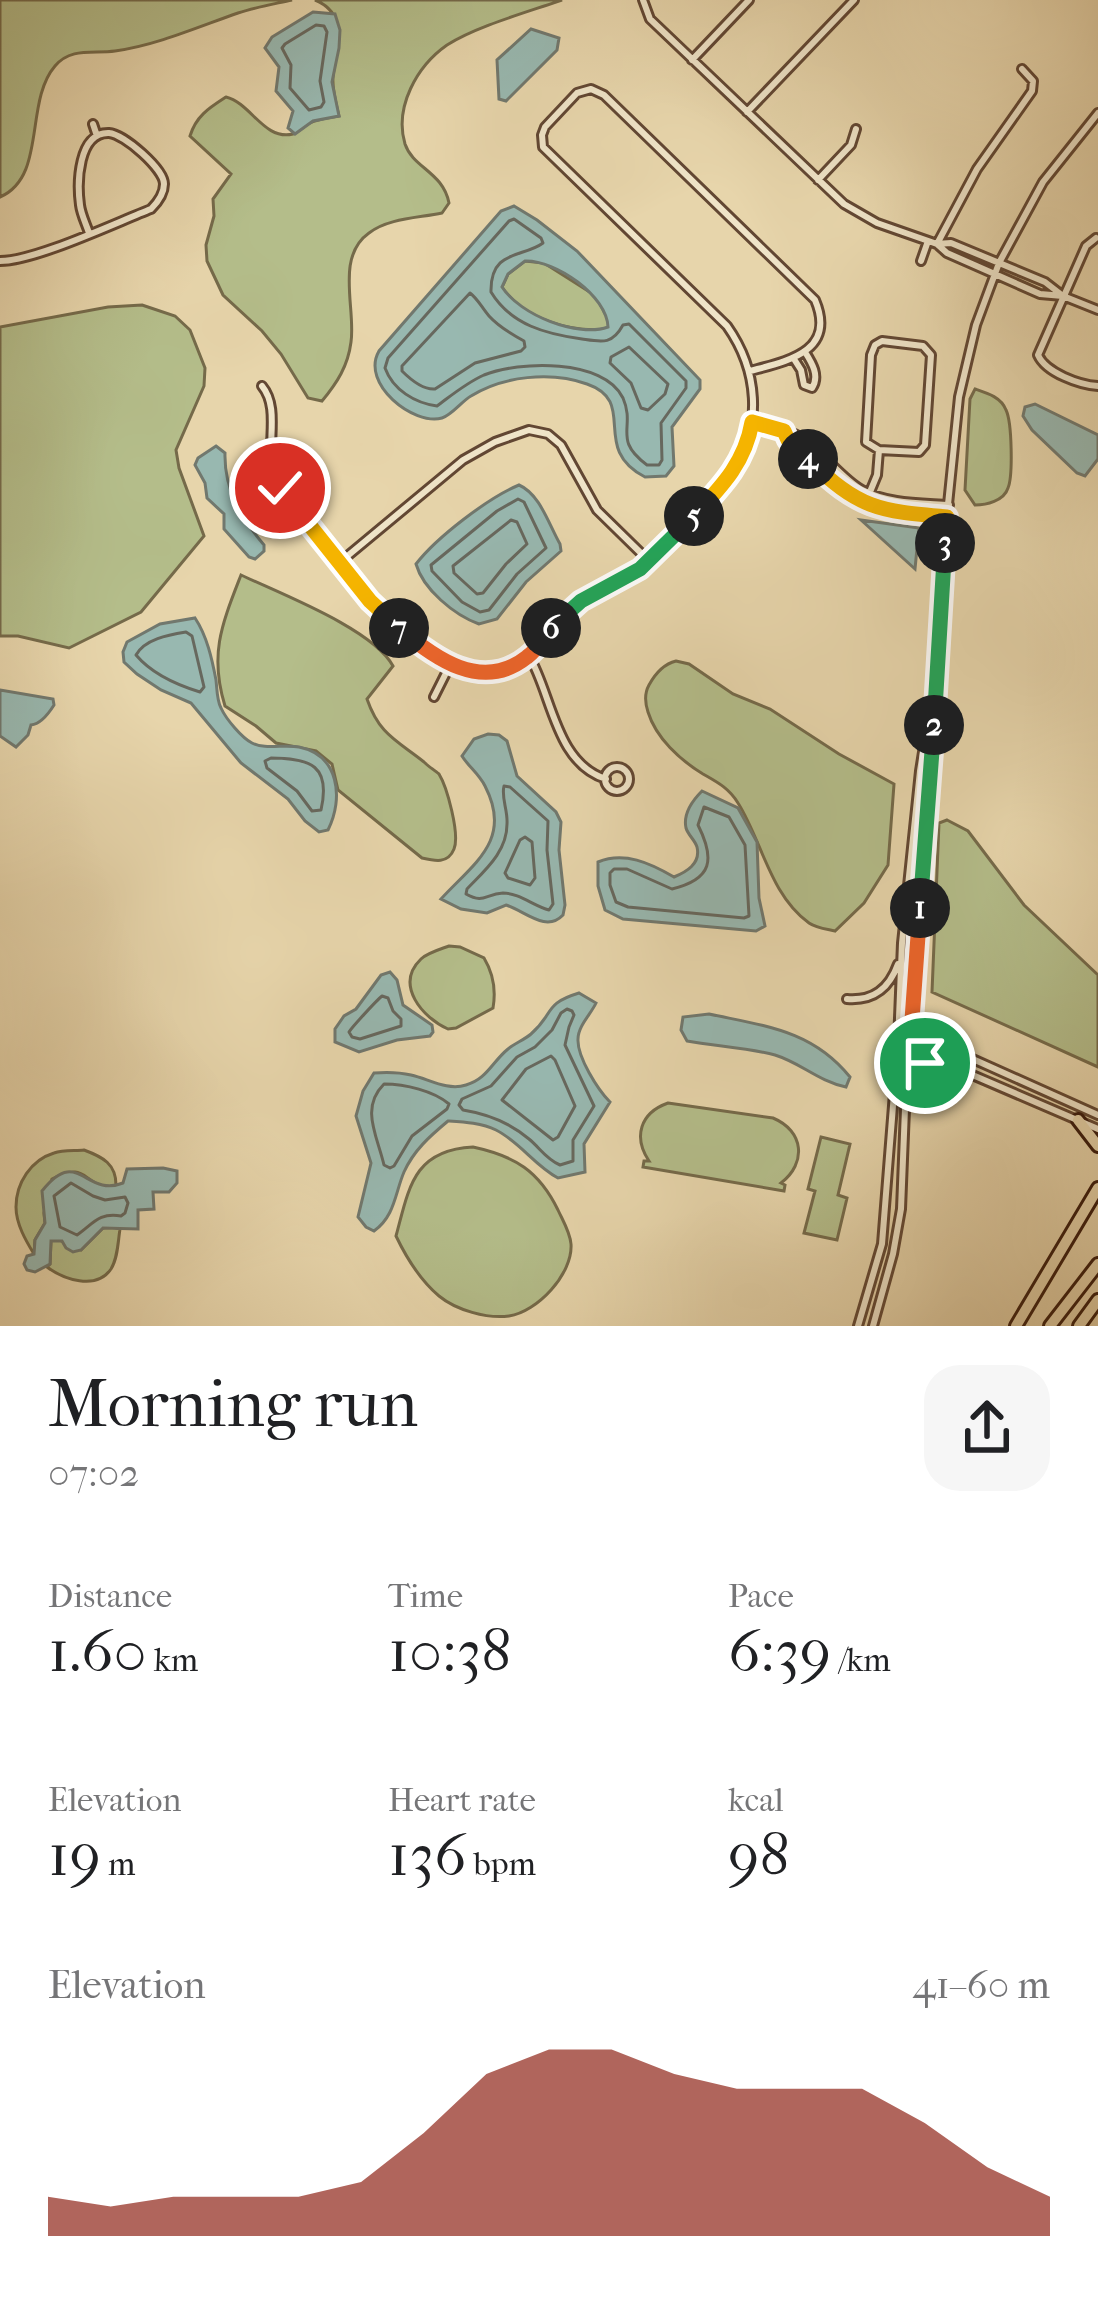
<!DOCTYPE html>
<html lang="en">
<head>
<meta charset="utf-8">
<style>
	:root { --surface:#fff; --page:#f6f6f6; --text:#202124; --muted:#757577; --accent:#8f2418 }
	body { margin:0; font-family:"IM FELL French Canon",serif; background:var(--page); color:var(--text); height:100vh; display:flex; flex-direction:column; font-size:45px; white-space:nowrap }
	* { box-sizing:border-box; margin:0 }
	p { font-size:39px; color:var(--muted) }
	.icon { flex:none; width:66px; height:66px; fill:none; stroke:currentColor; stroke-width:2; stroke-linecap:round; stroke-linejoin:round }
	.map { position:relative; height:1326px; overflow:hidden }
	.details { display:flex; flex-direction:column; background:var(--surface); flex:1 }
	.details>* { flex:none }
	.pin { position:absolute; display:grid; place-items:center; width:102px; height:102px; color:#fff; margin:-51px; border:6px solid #fff; border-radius:50%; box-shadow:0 3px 12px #0007 }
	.km { position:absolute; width:60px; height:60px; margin:-30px; border-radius:50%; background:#222; color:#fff; font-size:33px; line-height:60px; text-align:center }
	.round { display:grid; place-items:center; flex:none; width:126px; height:126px; border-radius:36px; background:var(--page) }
	.overview { display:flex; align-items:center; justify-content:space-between; height:204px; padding:0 48px }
	h1 { font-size:66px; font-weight:600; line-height:90px }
	.figures { display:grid; grid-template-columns:repeat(3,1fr); gap:18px; height:204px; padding:12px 48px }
	.figures div { display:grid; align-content:center }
	.figures b { font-size:60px; font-weight:600 }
	.figures small { font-size:33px; font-weight:400 }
	.figures p { font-size:33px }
	.chart { height:336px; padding:24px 48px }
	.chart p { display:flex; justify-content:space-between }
	.chart svg { width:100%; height:216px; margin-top:12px; fill:var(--accent); opacity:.7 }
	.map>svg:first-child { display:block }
</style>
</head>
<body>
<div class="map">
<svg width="1098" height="1326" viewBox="0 0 1098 1326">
	<rect width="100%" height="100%" fill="#e7d5ab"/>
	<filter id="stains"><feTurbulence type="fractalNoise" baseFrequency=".00167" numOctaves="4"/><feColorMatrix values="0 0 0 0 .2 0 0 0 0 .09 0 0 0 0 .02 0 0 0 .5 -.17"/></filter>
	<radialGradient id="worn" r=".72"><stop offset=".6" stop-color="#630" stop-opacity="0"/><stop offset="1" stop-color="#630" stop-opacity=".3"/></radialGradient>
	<path fill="#b4bd8a" stroke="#756a4a" stroke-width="3" d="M0,0H292C274,4 256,7 238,13C198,27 157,45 115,51C93,54 71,47 55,66C24,102 47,177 0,197Z
		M315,0H562C528,12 477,26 447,45C417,66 394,107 405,144C413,168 443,172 449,203L442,213C419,218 388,218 369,233C335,257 356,309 351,342C348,366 337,383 322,401L308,398L281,354L262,331L223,295L207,261L206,245L214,216L213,199L231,174L190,136C196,116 209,108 226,97C251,103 264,141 293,134C299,132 304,126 310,123C318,119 329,118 339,116C336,103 332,89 333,77C336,49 350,14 315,0Z
		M525,261L544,263L596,296L610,323L607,329C571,333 523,319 502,287L508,274Z
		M142,305L175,316L190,330L205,368L204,386L176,450L179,468L204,536L141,612L69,648L18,636H0V327L108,307Z
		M975,389C987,393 1001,397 1006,410C1012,422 1013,476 1008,488C1004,501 986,505 975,505L965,490L970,399Z
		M241,575C281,594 373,629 393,666L367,699C379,734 396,740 424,762C424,763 438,773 439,774C447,787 460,834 454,849C448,864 435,861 422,858L338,790L332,764L316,751L276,743L256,726L225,706C209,654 222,624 241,575Z
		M676,661L689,664L733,694L770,709L839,754L894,784L888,865L864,903L835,931C826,929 816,928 809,923C770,895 762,841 738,803C729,788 717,782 703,774C680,760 656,738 648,712C645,703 644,694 649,685C655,674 664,664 676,661Z
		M947,820L968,831L1024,905L1098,975V1067L932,992L939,823Z
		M449,946L460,947L484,958C493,973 496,991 493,1008L456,1028L448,1029C423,1018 394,985 421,959C427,953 441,949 449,946Z
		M668,1103L773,1118C804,1131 807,1163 781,1183L785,1185L784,1191L643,1167L644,1161H649C633,1137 640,1113 668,1103Z
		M821,1137L850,1144L838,1195L847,1198L837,1240L804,1233L815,1191L808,1189Z
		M473,1147C515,1156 539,1171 558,1210C563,1221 570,1232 571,1244C573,1274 537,1312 509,1316C487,1319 456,1310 439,1296C420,1280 407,1259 396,1236C409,1188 413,1150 473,1147Z
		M84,1150C103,1157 116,1164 116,1185L109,1189C79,1180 87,1162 52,1179L44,1213L45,1223L35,1240L34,1254C26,1241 16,1224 16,1207C16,1183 31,1160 54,1153C63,1150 75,1151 84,1150Z
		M109,1226L120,1229C118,1241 118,1258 111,1269C96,1291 63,1279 47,1267L50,1264L51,1241L57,1239L81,1250L103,1228Z"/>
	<path fill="#98b8b0" stroke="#71786e" stroke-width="3" fill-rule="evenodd" d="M313,12L335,14L340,30L339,48L332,82L339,116L313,121L295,134L288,128L293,111L276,91L279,67L265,48L272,37Z
		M531,29L559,38L557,50L506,101L499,99L497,60Z
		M514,206L537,220L577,251L700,380V389L672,427L674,466L666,476L645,477C589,448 639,402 587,384C551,371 503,376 471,396C462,401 452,415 442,418C414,426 360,384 379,351L501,211ZM525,261C556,260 607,296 608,327C578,338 520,315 502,287L508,274Z
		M1035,404L1098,435V459L1085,476L1077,473L1032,430L1023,416L1025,407Z
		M216,446L225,453C224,489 241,518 264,545V551L255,559L249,557L224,529V514L207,498L205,483L195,465L198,458Z
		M519,485C540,494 549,525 560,544L561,551L526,582L497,619L479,624C454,615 423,589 416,564C437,537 488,498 519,485Z
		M861,520L919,528L915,569Z
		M195,618C207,636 212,659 216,680C217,689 217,701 221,708C226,719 242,738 252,743C265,750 284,744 299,747C339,755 344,798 328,830L319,832L305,821L288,799L241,763L191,703L161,690L137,674L124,662L123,652L127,642L160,624Z
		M0,690L53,699L54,705C49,713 41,724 31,725L28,735L16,747L0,736Z
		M488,734L499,735L507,741L517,776L556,812L561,822L559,850L565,905L563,915C546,933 525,911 506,905L487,913L461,909L441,899C474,863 513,840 485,786C479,774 468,766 462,756L474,739Z
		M702,791L738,808L757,842L759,898L765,926L756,931L623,919L605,910L598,886V862C624,851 650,863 674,877C686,872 701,864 697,847C695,840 688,835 686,828C683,814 693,800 702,791Z
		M390,972L397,980L403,1005L432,1025L433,1032L430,1036L397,1040L359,1052L335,1042V1029L344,1016L356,1009L381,975Z
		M579,993L596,1003C591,1014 578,1026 578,1039C577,1057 598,1090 610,1102L584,1144L585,1172L558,1178C534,1165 520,1142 496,1130C482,1123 464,1122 448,1121C430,1136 414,1150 404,1172C395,1193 395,1216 374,1231L366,1227L358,1217L371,1163L356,1116L363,1091L374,1073C387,1072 398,1072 411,1075C429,1079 447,1091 466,1085C487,1079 492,1062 508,1049C515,1043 524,1040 531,1034C555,1013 543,1004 579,993Z
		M709,1014C765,1026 812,1030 850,1077L846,1087C818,1081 801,1063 775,1055C750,1048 714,1046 687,1041L681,1030L683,1017Z
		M163,1168L177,1171V1183L169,1192H153L154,1209L138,1210V1229L103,1228L81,1250L73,1252L66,1248L62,1241H51L50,1264L35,1272L27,1270L24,1264L27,1256L34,1254L35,1240L45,1223L42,1191C78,1145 85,1198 123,1183L127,1169Z"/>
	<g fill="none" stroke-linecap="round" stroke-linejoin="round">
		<path stroke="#67685e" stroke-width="3" d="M316,25L324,26L327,32L320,81L324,102L321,107L309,110L290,88L291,65L282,48L285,44Z
			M514,219L541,238L543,243C523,258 490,249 491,292C511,325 546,334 582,339C602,342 612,345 623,325L629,324L686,381V388L661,423L662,460L659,465H647C612,439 636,428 623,398C604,358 518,361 484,375C466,383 452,395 437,406C415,403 393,390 385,368L388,358L509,221Z
			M470,293C478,299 482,308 489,316C499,327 511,334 524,341L525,347L521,351L475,363L435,389C423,390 410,379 402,371V366Z
			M629,347L668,384L665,394L648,410L641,408L631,383L610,363L611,357Z
			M518,499L524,502L546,548L517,574L489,610L480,612L462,602L432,571L431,565L497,511Z
			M511,520L517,522L527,544L506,564L483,593L477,594L454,573L453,566Z
			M186,632L192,636L204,687L200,692C177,685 152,674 136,655C145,639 168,635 186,632Z
			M271,758C311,758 331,766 321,810L312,811L297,791L267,768L265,761Z
			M504,786L510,787L548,821L547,850L553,904L549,910C534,906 519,893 503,893C485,894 484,904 466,894L467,889C485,870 507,852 507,824C508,810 501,798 504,786Z
			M704,807L729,817L745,845L749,916L744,918L628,907L616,902L610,885V873L614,869H627L672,889C713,879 715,859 698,825Z
			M525,837L532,842L535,878L530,885L508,878L505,873L520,840Z
			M382,996L388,998L393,1011L401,1019V1026L360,1039L352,1037L349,1032C352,1027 377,1000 382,996Z
			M567,1009L572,1011L574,1015L569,1027L565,1045L594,1106L573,1140V1161L560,1165C546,1159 540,1148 529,1139C509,1122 488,1114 463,1110L459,1105L462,1099L491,1086L517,1057L535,1047L552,1030L561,1013Z
			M551,1056L555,1060L575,1106L558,1137L553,1140L502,1100L526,1069Z
			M384,1084C405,1084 434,1091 449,1104L447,1109L412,1136L394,1166L390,1168L384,1165C377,1135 360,1108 384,1084Z
			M71,1183L93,1196L105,1200L125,1197L128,1203L125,1213L121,1216C99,1212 93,1224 77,1235L60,1227L54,1196Z"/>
		<g stroke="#624733" stroke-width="12">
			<path id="minor" d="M643,0L650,19L844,204L877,223L937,244L977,169L1032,91L1033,81L1022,69
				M692,60L749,0
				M747,112L854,0
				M93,124L97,136
				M818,180L851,145L856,129
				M1096,238L1086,246L1038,355C1046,373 1080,385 1098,386
				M951,243L1045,282L1063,296L1040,294L947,253L937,244Z
				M0,261C35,261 115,223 151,209C158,202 164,194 164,184C164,169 124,134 109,133C78,132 77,183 80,205C81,214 86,224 89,233
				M921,261L928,241
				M1063,296L1098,310
				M882,341L923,346L931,355L925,445L919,452L879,450L866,442L871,355L875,345Z
				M794,359L801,370L804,385L812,388C820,376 812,363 805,352
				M262,386C281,409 265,446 274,474C283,501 305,519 322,541C360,587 397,642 454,667C522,696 538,628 581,601C597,591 615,586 630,576C653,561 671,539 690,520C705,504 722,490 733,472C763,425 758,370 727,326L543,147L542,135L545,127L577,93L591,89L604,95L815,300C837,352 787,361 750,371
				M753,422L784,431
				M865,504L877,475L879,450
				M948,517C925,516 902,516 880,510C842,499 816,467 788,440L784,431C811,434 836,476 862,490C888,504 919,503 949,505
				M339,563L463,460L495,442L529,430L548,434L561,445L597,510L649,561
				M529,656C552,694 555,763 606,779
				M434,697L450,665
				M605 779a12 12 0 1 1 24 0a12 12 0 1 1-24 0Z
				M847,999C873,1001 889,989 898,964
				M899,1026L1098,1115
				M898,1043L1098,1129
				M908,1081L920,1065L934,1061
				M858,1326L882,1244L898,1043L902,943L920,771L934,683
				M873,1326L893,1254L901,1209L906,1084L937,703L946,524L959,397L976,325L999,263L1043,182L1098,113"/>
		</g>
		<g stroke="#36180b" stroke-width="16">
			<path id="highway" d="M1078,1120L1098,1146
				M1016,1326L1098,1188
				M1050,1326L1098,1264
				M1079,1326L1098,1300"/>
		</g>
		<use href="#minor" stroke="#efe4c8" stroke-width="6"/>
		<use href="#highway" stroke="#e7d5ab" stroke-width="10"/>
	</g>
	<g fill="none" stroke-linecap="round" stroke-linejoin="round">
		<g stroke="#fff" stroke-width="24">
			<path id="split-1" d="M920,908L910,1048L937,1060L925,1063"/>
		</g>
		<g stroke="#fff" stroke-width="24">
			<path id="split-2" d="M920,908L934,725"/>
		</g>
		<g stroke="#fff" stroke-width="24">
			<path id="split-3" d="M934,725L945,543"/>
		</g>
		<g stroke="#fff" stroke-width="24">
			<path id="split-4" d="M808,459C859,509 878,511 947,517L945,543"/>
		</g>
		<g stroke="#fff" stroke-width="24">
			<path id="split-5" d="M694,516C721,487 745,463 752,422L784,431L788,440L808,459"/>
		</g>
		<g stroke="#fff" stroke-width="24">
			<path id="split-6" d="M551,628L581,601L640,569L694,516"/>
		</g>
		<g stroke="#fff" stroke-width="24">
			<path id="split-7" d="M399,628C434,658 482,693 527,657C537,650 544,638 551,628"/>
		</g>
		<g stroke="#fff" stroke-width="24">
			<path id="split-8" d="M280,488L370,601L399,628"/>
		</g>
		<use href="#split-1" stroke="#f0652b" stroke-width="15"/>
		<use href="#split-2" stroke="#22a559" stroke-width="15"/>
		<use href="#split-3" stroke="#22a559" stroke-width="15"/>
		<use href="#split-4" stroke="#f5b400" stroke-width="15"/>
		<use href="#split-5" stroke="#f5b400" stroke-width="15"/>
		<use href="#split-6" stroke="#22a559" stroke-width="15"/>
		<use href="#split-7" stroke="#f0652b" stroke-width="15"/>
		<use href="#split-8" stroke="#f5b400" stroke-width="15"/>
	</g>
	<rect width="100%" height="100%" filter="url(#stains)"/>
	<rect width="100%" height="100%" fill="url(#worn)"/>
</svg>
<div class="pin" style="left:925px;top:1063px;background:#1e9e55"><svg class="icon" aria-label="arrive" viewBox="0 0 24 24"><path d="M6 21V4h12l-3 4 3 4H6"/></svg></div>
<div class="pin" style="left:280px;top:488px;background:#d93025"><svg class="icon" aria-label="check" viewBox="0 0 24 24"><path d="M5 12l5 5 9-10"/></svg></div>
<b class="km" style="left:920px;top:908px">1</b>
<b class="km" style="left:934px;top:725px">2</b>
<b class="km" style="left:945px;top:543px">3</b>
<b class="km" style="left:808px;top:459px">4</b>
<b class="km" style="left:694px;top:516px">5</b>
<b class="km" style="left:551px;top:628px">6</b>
<b class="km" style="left:399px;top:628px">7</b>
</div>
<section class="details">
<div class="overview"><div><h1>Morning run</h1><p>07:02</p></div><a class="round"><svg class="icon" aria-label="share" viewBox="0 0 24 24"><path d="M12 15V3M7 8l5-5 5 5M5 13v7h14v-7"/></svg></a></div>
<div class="figures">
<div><p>Distance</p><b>1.60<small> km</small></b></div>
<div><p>Time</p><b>10:38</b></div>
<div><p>Pace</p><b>6:39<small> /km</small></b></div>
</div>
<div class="figures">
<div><p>Elevation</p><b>19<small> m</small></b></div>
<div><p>Heart rate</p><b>136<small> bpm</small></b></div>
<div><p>kcal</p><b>98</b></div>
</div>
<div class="chart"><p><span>Elevation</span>41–60 m</p>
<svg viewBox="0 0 160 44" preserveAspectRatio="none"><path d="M0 44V36L10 38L20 36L30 36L40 36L50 33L60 23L70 11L80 6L90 6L100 11L110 14L120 14L130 14L140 21L150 30L160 36V44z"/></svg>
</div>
</section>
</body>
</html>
